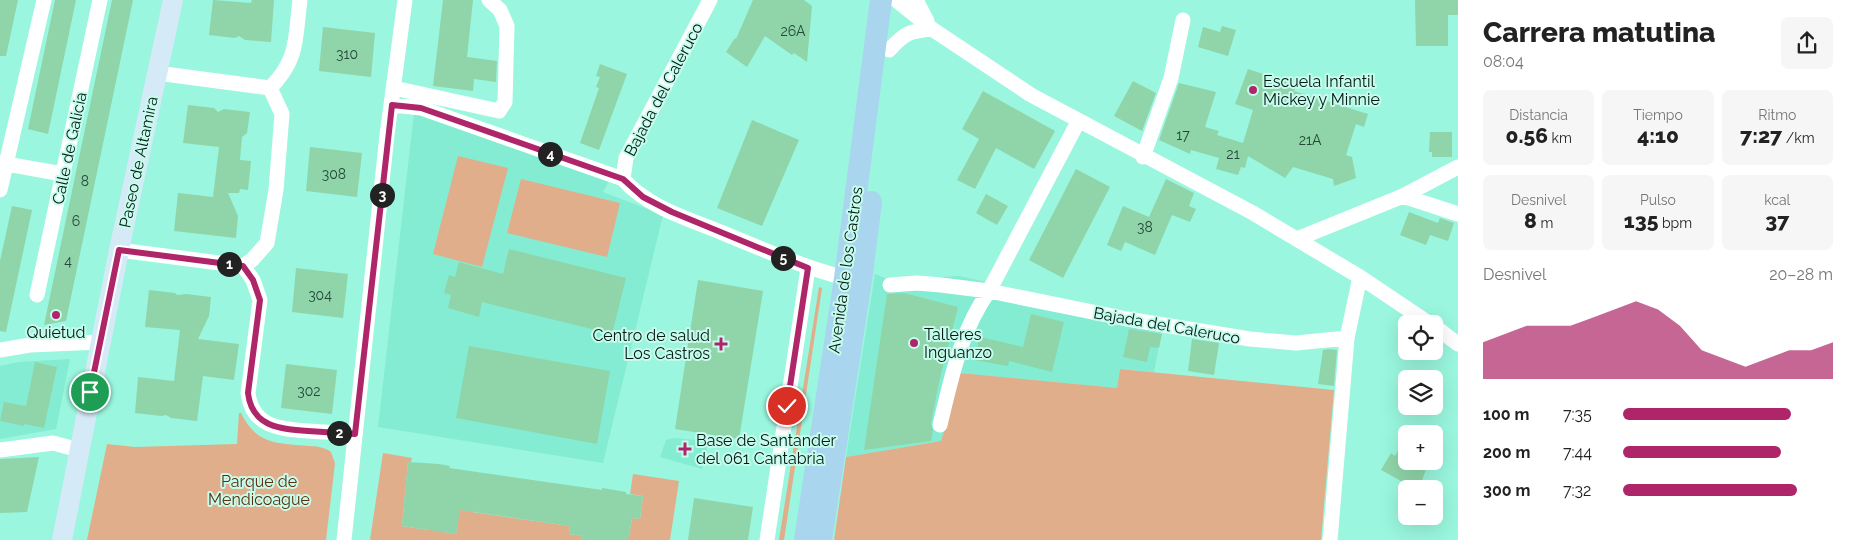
<!DOCTYPE html>
<html lang="es">
<head>
<meta charset="utf-8">
<style>
	:root { --surface:#fff; --page:#f6f6f6; --text:#222; --muted:#767676; --accent:#ae2669 }
	body { margin:0; font-family:Raleway,sans-serif; background:var(--page); color:var(--text); height:100vh; display:flex; flex-direction:column; font-size:19px; white-space:nowrap }
	* { box-sizing:border-box; margin:0 }
	p { font-size:16px; color:var(--muted) }
	.icon { flex:none; width:28px; height:28px; fill:none; stroke:currentColor; stroke-width:2; stroke-linecap:round; stroke-linejoin:round }
	.map { position:relative; flex:1; overflow:hidden }
	.drawer { display:flex; flex-direction:column; background:var(--surface); width:400px }
	.drawer>* { flex:none }
	.controls { position:absolute; left:1398px; top:315px; display:grid; gap:10px }
	.controls a { display:grid; place-items:center; width:45px; height:45px; border-radius:8px; background:var(--surface); box-shadow:0 5px 20px #0002; font-size:25px }
	.pin { position:absolute; display:grid; place-items:center; width:42px; height:42px; color:#fff; margin:-21px; border:2px solid #fff; border-radius:50%; box-shadow:0 1px 5px #0007 }
	.km { position:absolute; width:25px; height:25px; margin:-12px; border-radius:50%; background:#222; color:#fff; font-size:14px; line-height:25px; text-align:center }
	.round { display:grid; place-items:center; flex:none; width:52px; height:52px; border-radius:8px; background:var(--page) }
	.summary { display:flex; align-items:center; justify-content:space-between; height:85px; padding:0 25px }
	h1 { font-size:28px; font-weight:800; line-height:38px }
	.metrics { display:grid; grid-template-columns:repeat(3,1fr); gap:8px; height:85px; padding:5px 25px }
	.metrics div { display:grid; align-content:center; border-radius:8px; background:var(--page); text-align:center }
	.metrics b { font-size:21px; font-weight:800 }
	.metrics small { font-size:14px; font-weight:400 }
	.metrics p { font-size:14px }
	.chart { height:140px; padding:10px 25px }
	.chart p { display:flex; justify-content:space-between }
	.chart svg { width:100%; height:90px; margin-top:5px; fill:var(--accent); opacity:.7 }
	ul { padding:0 25px; list-style:none; font-size:16px }
	li { display:grid; grid-template-columns:80px 60px 1fr; align-items:center; height:38px }
	li i { height:12px; border-radius:6px; background:var(--accent) }
	main { display:flex; flex:1; min-height:0 }
	.map>svg:first-child { display:block }
</style>
</head>
<body>
<main>
<div class="map">
<svg width="1458" height="540" viewBox="0 0 1458 540">
	<rect width="100%" height="100%" fill="#9af6de"/>
	<path fill="#84ecd2" d="M414,113L609,181L603,192L663,215L603,463L378,427Z
		M875,274L890,280L959,276L986,282L1162,331L1154,372L1120,369L1117,388L960,373L941,441L846,457Z
		M70,359L56,429L0,439V366L19,362Z
		M674,438L709,441L702,469L660,457L666,440Z"/>
	<path fill="#e0ae8b" d="M458,156L508,168L482,267L433,254Z
		M521,179L620,203L607,257L507,233Z
		M819,287L822,288L784,540H779Z
		M1120,369L1334,390L1321,540H834L846,457L941,441L960,373L1117,388Z
		M239,413H241C257,445 276,443 308,446C316,446 324,447 331,452L335,463L326,540H87L107,444L135,447L237,444Z
		M383,453L412,458L411,462H408L402,526L428,530L430,522L443,532L456,534L462,493L472,512L570,526L569,534L582,536L581,540H370Z
		M633,474L679,481L670,540H626L627,537H629L632,518L640,519L643,496L630,494Z"/>
	<path fill="#8fd5a9" d="M0,0H18L6,56H0Z
		M55,0H76L48,134L28,129Z
		M112,0H133L66,321L44,325Z
		M213,0L251,3L252,0H274L271,42L245,40L239,36L235,38L209,35Z
		M443,0H473L467,57L497,61L496,82L474,79L473,91L433,86Z
		M753,0H804L812,6L807,62L794,53L792,55L765,36L747,67L726,52L735,38L736,39Z
		M1415,0H1458V15H1448V46H1416Z
		M1222,26L1236,30L1228,56L1198,47L1203,27L1220,32Z
		M323,27L375,33L371,77L319,71Z
		M600,64L627,74L599,150L580,143L599,88L596,87L600,77L596,76Z
		M1248,69L1296,85L1294,91L1368,114L1364,127L1356,124L1346,155L1352,157L1356,178L1334,186L1333,179L1293,167L1285,178L1248,156L1245,168L1241,167L1238,175L1216,169L1219,158L1191,150L1190,154L1159,140L1179,83L1216,92L1205,127L1219,131L1217,135L1243,143L1253,110L1235,104Z
		M1133,81L1156,93L1142,131L1114,116Z
		M983,91L1055,131L1034,169L996,148L975,189L957,180L979,139L962,129Z
		M188,105L214,108L218,112L224,109L250,112L247,133L242,137L240,160L251,161L248,190L240,189L239,193H228L238,216L236,238L174,231L178,193L213,197L219,147L183,143Z
		M752,120L799,140L762,226L717,208Z
		M1430,132H1452V157H1432V152H1429Z
		M310,147L362,153L357,197L306,191Z
		M1076,169L1110,187L1063,278L1029,260Z
		M1166,179L1194,193L1189,206L1196,209L1190,222L1172,215L1155,255L1125,242L1121,251L1107,245L1123,206L1149,217Z
		M986,194L1008,206L997,225L976,213Z
		M12,206L32,210L6,332L0,331V261Z
		M1409,212L1438,223L1440,218L1454,223L1448,241L1430,235L1426,245L1400,235Z
		M509,249L626,278L612,334L482,302L479,317L448,308L451,295L444,293L449,275L455,277L459,262L503,274Z
		M296,268L348,274L343,318L292,312Z
		M698,280L763,291L739,439L675,429Z
		M149,290L175,293L177,295L186,294L211,297L209,316L198,339L239,344L234,380L203,376L197,421L171,418L166,415L161,416L135,413L138,377L174,381L180,330L145,327Z
		M904,293L958,307L939,382L931,423L933,430L931,441L864,450L887,294Z
		M1031,314L1064,322L1052,372L1009,361L1008,366L974,360L980,337L1023,347Z
		M1129,329L1162,334L1159,348L1150,347L1147,362L1123,357Z
		M1192,339L1219,343L1214,375L1188,371Z
		M469,346L610,371L597,444L456,418Z
		M1329,349L1337,350L1334,386L1318,384L1323,350Z
		M35,362L57,367L44,428L24,424V426L0,421L4,402L26,406Z
		M286,364L337,370L332,414L281,408Z
		M1398,451L1406,456V461H1429L1419,489H1399L1403,482L1381,470L1391,453L1395,456Z
		M39,457L27,512L0,513V459Z
		M408,462L439,464L450,466L449,468L602,490V488L626,492V494L643,496L640,519L632,518L629,537H627L626,540H581L582,536L569,534L570,526L460,510L456,534L402,526Z
		M694,498L753,507L748,540H688Z"/>
	<g fill="none" stroke-linecap="round" stroke-linejoin="round">
		<path stroke="#fff" stroke-width="15" d="M710,0L626,158L623,179C648,208 690,219 723,233C764,250 803,267 845,278
			M896,0L932,29L1031,95L1253,213L1360,277L1430,324
			M916,0L927,21
			M889,50C905,33 909,31 932,29
			M157,73L270,88
			M270,88C299,59 295,38 300,0
			M394,88L499,111L505,102L507,26L500,10L489,0
			M392,105L421,108L623,179
			M1143,157L1171,78L1183,20
			M0,163L63,174
			M0,190L44,0
			M1403,196L1458,214
			M1297,239L1403,196L1458,167
			M119,250L243,266L252,260L267,243L276,190L282,114L270,88
			M243,266L253,280L260,300L248,393C252,427 280,429 308,431C323,432 339,433 355,434
			M890,285L917,283L941,285L989,291L1127,319L1250,339L1296,343L1347,338
			M37,295L100,0
			M1434,326L1458,344
			M0,350L30,345L100,342
			M940,425C951,379 961,330 989,291L1078,122
			M0,450L53,443L79,450
			M344,540L387,135L405,0
			M767,540L808,268
			M1330,540L1347,338L1360,277"/>
		<path stroke="#d4eaf7" stroke-width="20" d="M62,540L119,250L173,0"/>
		<path stroke="#a9d5ee" stroke-width="22" d="M805,540L845,278L881,0
			M821,540L861,280L871,202"/>
	</g>
	<g fill="none" stroke-linecap="round" stroke-linejoin="round">
		<g stroke="#fff" stroke-width="10">
			<path id="route" d="M90,392L119,250L243,266L253,280L260,300L248,393C252,427 280,429 308,431C323,432 339,433 355,434L392,105L421,108L623,179L643,197L672,212L808,268L787,406"/>
		</g>
		<use href="#route" stroke="#ae2669" stroke-width="6"/>
	</g>
	<g fill="#ae2669" stroke="#c7fced" stroke-width="2">
		<circle cx="1253" cy="90" r="5"/>
		<circle cx="56" cy="315" r="5"/>
		<circle cx="914" cy="343" r="5"/>
		<path d="M718.5 336.5h5v5h5v5h-5v5h-5v-5h-5v-5h5z"/>
		<path d="M682.5 441.5h5v5h5v5h-5v5h-5v-5h-5v-5h5z"/>
	</g>
	<g text-anchor="middle" stroke-width="4" stroke-linejoin="round" paint-order="stroke">
		<g font-size="14" fill="#244838">
			<text x="793" y="36">26A</text>
			<text x="347" y="59">310</text>
			<text x="1183" y="140">17</text>
			<text x="1310" y="145">21A</text>
			<text x="1233" y="159">21</text>
			<text x="334" y="179">308</text>
			<text x="85" y="186">8</text>
			<text x="76" y="226">6</text>
			<text x="1145" y="232">38</text>
			<text x="68" y="266">4</text>
			<text x="320" y="300">304</text>
			<text x="309" y="396">302</text>
		</g>
		<g font-size="16" fill="#001913" stroke="#c7fced" text-anchor="start">
			<text x="1263" y="87">Escuela Infantil<tspan x="1263" dy="18">Mickey y Minnie</tspan></text>
			<text x="56" y="338" text-anchor="middle">Quietud</text>
			<text x="924" y="340">Talleres<tspan x="924" dy="18">Inguanzo</tspan></text>
			<text x="710" y="341" text-anchor="end">Centro de salud<tspan x="710" dy="18">Los Castros</tspan></text>
			<text x="696" y="446">Base de Santander<tspan x="696" dy="18">del 061 Cantabria</tspan></text>
		</g>
		<g font-size="16" fill="#001913" stroke="#c7fced">
			<text transform="translate(663 89) rotate(-62)" y="6">Bajada del Caleruco</text>
			<text transform="translate(69 148) rotate(-78)" y="6">Calle de Galicia</text>
			<text transform="translate(138 162) rotate(-78)" y="6">Paseo de Altamira</text>
			<text transform="translate(845 270) rotate(-82)" y="6">Avenida de los Castros</text>
			<text transform="translate(1167 325) rotate(10)" y="6">Bajada del Caleruco</text>
		</g>
		<g font-size="16" fill="#59300d" stroke="#c7fced">
			<text x="259" y="487">Parque de<tspan x="259" dy="18">Mendicoague</tspan></text>
		</g>
	</g>
</svg>
<div class="controls">
<a><svg class="icon" aria-label="locate" viewBox="0 0 24 24"><circle cx="12" cy="12" r="6"/><path d="M12 2v4M12 18v4M2 12h4M18 12h4"/></svg></a>
<a><svg class="icon" aria-label="layers" viewBox="0 0 24 24"><path d="M12 4l9 5-9 5-9-5zM3 14l9 5 9-5"/></svg></a>
<a>+</a>
<a>−</a>
</div>
<div class="pin" style="left:90px;top:392px;background:#1e9e55"><svg class="icon" aria-label="arrive" viewBox="0 0 24 24"><path d="M6 21V4h12l-3 4 3 4H6"/></svg></div>
<div class="pin" style="left:787px;top:406px;background:#d93025"><svg class="icon" aria-label="check" viewBox="0 0 24 24"><path d="M5 12l5 5 9-10"/></svg></div>
<b class="km" style="left:229px;top:264px">1</b>
<b class="km" style="left:339px;top:433px">2</b>
<b class="km" style="left:382px;top:195px">3</b>
<b class="km" style="left:550px;top:154px">4</b>
<b class="km" style="left:783px;top:258px">5</b>
</div>
<section class="drawer">
<div class="summary"><div><h1>Carrera matutina</h1><p>08:04</p></div><a class="round"><svg class="icon" aria-label="share" viewBox="0 0 24 24"><path d="M12 15V3M7 8l5-5 5 5M5 13v7h14v-7"/></svg></a></div>
<div class="metrics">
<div><p>Distancia</p><b>0.56<small> km</small></b></div>
<div><p>Tiempo</p><b>4:10</b></div>
<div><p>Ritmo</p><b>7:27<small> /km</small></b></div>
</div>
<div class="metrics">
<div><p>Desnivel</p><b>8<small> m</small></b></div>
<div><p>Pulso</p><b>135<small> bpm</small></b></div>
<div><p>kcal</p><b>37</b></div>
</div>
<div class="chart"><p><span>Desnivel</span>20–28 m</p>
<svg viewBox="0 0 160 44" preserveAspectRatio="none"><path d="M0 44V26L10 22L20 18L30 18L40 18L50 14L60 10L70 6L80 10L90 18L100 30L110 34L120 38L130 34L140 30L150 30L160 26V44z"/></svg>
</div>
<ul>
<li><b>100 m</b>7:35<i style="width:80%"></i></li>
<li><b>200 m</b>7:44<i style="width:75%"></i></li>
<li><b>300 m</b>7:32<i style="width:83%"></i></li>
</ul>
</section>
</main>
</body>
</html>
